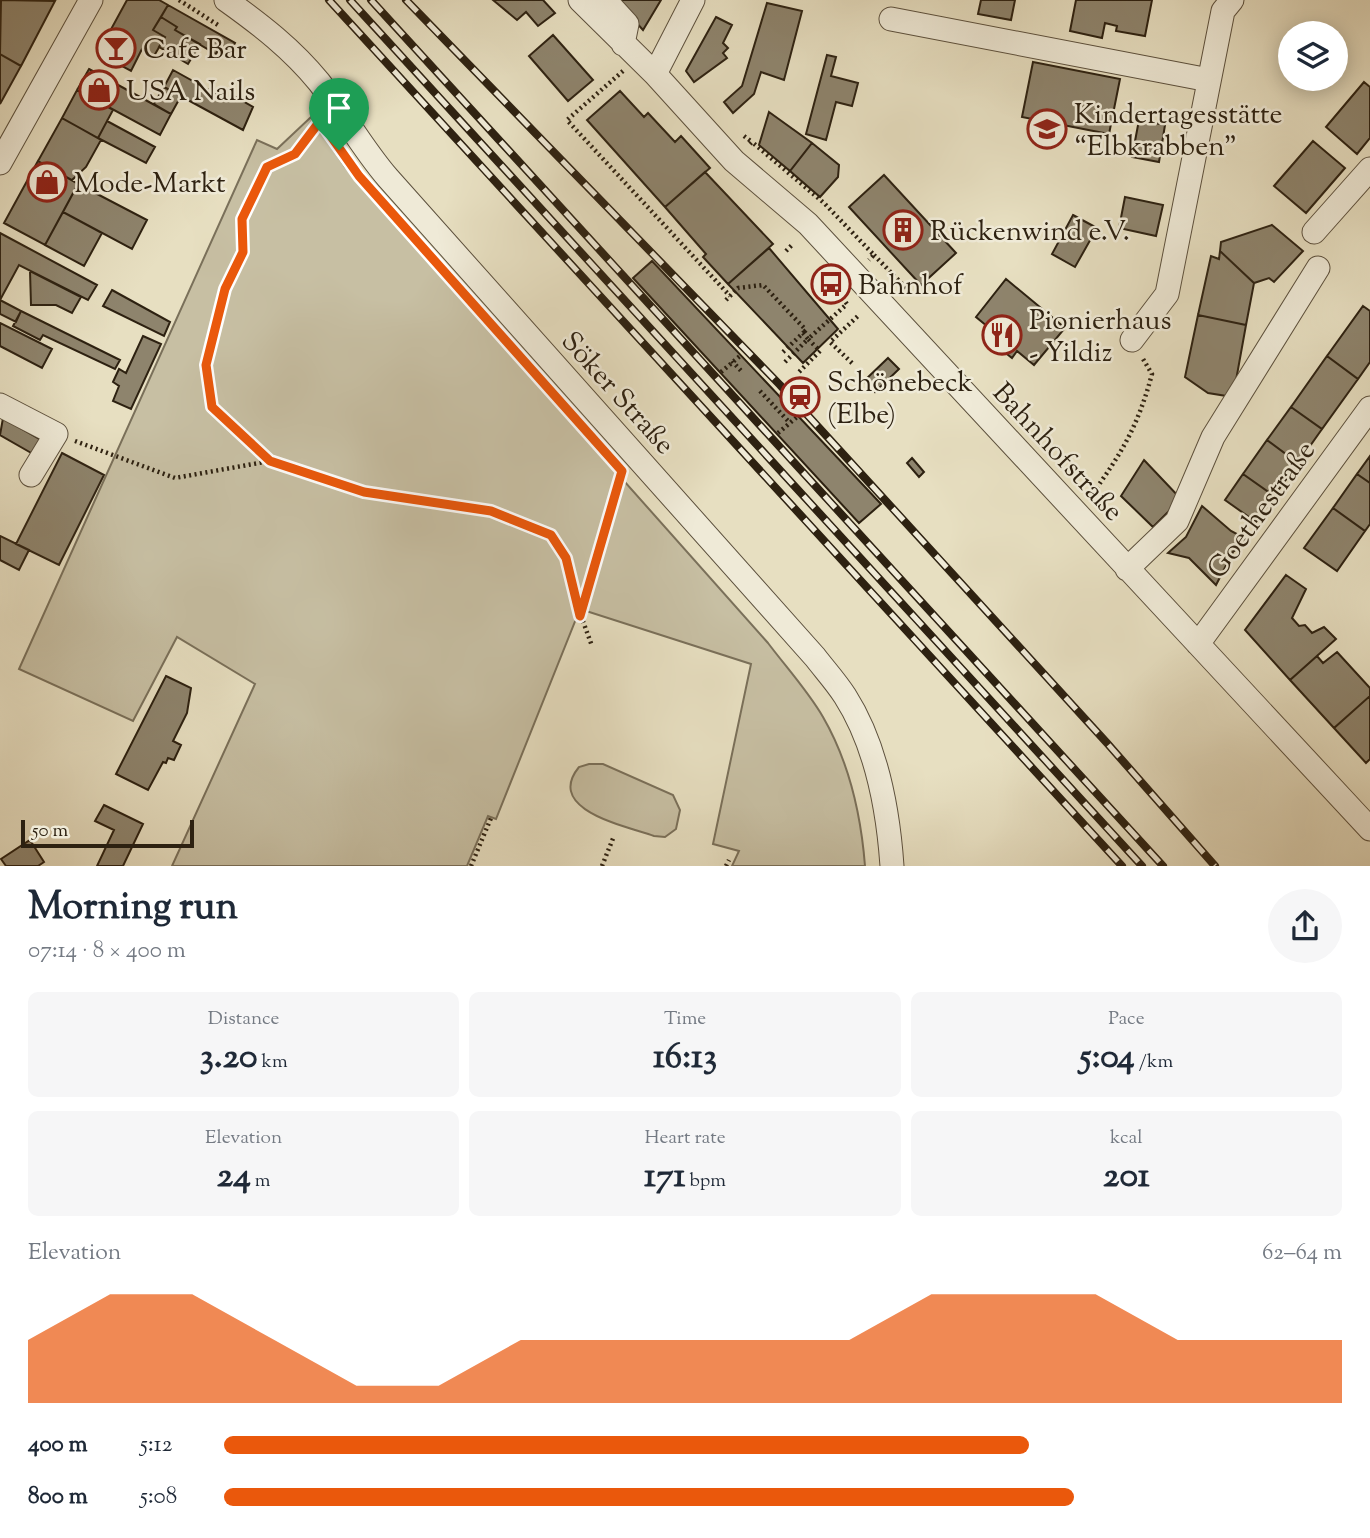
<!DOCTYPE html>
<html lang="en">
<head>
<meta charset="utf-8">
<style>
	:root { --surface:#fff; --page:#f6f6f7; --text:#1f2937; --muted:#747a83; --accent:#ea580c }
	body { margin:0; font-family:"Sorts Mill Goudy",serif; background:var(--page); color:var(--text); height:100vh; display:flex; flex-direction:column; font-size:26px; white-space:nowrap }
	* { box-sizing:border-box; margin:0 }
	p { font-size:23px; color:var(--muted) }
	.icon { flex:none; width:38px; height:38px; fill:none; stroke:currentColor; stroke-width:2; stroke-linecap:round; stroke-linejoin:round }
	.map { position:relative; height:866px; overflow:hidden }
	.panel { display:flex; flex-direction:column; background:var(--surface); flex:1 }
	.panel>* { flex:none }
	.tools { position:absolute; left:1278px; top:21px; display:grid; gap:14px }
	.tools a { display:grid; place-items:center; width:70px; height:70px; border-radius:50%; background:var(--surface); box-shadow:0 4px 18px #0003; font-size:35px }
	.scale { position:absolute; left:21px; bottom:18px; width:173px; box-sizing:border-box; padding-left:7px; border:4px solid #2d2111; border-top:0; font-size:19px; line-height:24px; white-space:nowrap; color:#2d2111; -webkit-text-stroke:5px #efead7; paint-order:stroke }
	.pin { position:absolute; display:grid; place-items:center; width:60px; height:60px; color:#fff; margin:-72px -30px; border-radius:50% 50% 50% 0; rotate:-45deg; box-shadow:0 0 7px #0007 }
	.pin .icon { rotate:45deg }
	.round { display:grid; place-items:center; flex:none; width:74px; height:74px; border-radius:37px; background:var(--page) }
	.overview { display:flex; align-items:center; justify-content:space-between; height:119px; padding:0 28px }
	h1 { font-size:38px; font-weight:800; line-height:52px }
	.metrics { display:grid; grid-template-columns:repeat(3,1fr); gap:10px; height:119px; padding:7px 28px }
	.metrics div { display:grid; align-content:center; border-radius:10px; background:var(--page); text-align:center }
	.metrics b { font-size:35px; font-weight:800 }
	.metrics small { font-size:19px; font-weight:400 }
	.metrics p { font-size:19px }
	.chart { height:196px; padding:14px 28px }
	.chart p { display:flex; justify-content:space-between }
	.chart svg { width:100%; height:126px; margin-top:7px; fill:var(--accent); opacity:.7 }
	ul { padding:0 28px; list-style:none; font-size:23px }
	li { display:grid; grid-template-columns:112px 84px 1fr; align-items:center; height:52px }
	li i { height:18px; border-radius:9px; background:var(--accent) }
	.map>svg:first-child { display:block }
</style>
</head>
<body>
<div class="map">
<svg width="1370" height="866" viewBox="0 0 1370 866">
	<rect width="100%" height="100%" fill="#e7dfc1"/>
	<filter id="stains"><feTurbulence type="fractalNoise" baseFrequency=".00286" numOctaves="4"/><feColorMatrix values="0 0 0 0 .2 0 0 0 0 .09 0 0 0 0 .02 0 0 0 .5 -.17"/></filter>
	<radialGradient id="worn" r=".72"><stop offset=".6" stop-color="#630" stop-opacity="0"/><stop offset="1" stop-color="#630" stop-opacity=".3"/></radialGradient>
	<path fill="#c7bfa3" stroke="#7a705a" stroke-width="2" d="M311,117L345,167L768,643C786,667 808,691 823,717C849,762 861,815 865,866H732L739,851L713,844L751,664L580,609L496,819L488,816L467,866H172L255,684L177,637L133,721L19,669L257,140L277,149Z
		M589,764H603L673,795L680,810L676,829L665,837L654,836C626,826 544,810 579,767Z"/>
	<path fill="#8e846d" stroke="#2d2111" stroke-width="2" d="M1,0L55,1L21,66L0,54Z
		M127,0H159L168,5L153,30L165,37L154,56L142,49L131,71L98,53Z
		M493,0H543L555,13L538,26L526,12L517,20Z
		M616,0H661L643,30Z
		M981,0H1015L1011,20L978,14Z
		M1076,0H1152L1145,36L1116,31L1117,26L1105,23L1102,38L1070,31Z
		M767,3L802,11L784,80L761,72L754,94L733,113L724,102L742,86Z
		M168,5L235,43L229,54L219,48L216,54L175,30L177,27L161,17Z
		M161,17L177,27L175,30L200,44L188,64L159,47L165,37L153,30Z
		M716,17L732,25L723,43L728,48L723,53L727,58L694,82L686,71Z
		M553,35L593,80L568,101L529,56Z
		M0,54L21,66L0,104Z
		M827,55L836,57L831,76L858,83L852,106L836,102L826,140L806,134Z
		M1033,62L1120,79L1109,134L1022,117Z
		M89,69L171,114L160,135L77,90Z
		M173,70L229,101L232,95L253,107L243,130L164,87Z
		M1364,82L1370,87V138L1357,154L1326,127Z
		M164,87L181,96L171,114L154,104Z
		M77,90L113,110L98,138L62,118Z
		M620,91L644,117L648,113L675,142L681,136L710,168L665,207L587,120Z
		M769,112L812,143L790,171L759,145Z
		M62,118L101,140L86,167L72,180L38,161Z
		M1139,120L1165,125L1159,162L1132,157Z
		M107,121L155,147L146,163L98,138Z
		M1313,141L1345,168L1306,213L1274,186Z
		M812,143L839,165L838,177L820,197L790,171Z
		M38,161L78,184L45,245L4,223Z
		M705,172L773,244L728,284L703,257L706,254L665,207Z
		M884,175L956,253L921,285L849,207Z
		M78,184L147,220L132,249L63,212Z
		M1125,197L1163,205L1156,236L1119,228Z
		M63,212L102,233L84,266L45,245Z
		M1073,215L1097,228L1075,267L1052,254Z
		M1272,225L1303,251L1274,282L1269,278L1254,283L1220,251L1221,242Z
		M0,233L97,285L88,300L19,265L0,300Z
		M769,248L838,329L803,363L728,284Z
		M1220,251L1254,283L1246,325L1198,315L1211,256L1219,259Z
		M652,261L881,504L859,523L633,278Z
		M30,271L81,297L72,313L56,305H31Z
		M1006,279L1065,328L1034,365L1017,351L1012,358L987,338L993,331L976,317Z
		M112,290L170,322L164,336L103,306Z
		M0,300L21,311L16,322L0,314Z
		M1363,306L1370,311V362L1358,379L1327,356Z
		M21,311L120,360L115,369L43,335L40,340L13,326Z
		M1198,315L1246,325L1233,397L1208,393L1185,377Z
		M0,323L52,349L42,368L0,346Z
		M143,336L161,344L131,409L113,401L119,386L113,382L119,369L126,373Z
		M1327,356L1358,379L1322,429L1291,407Z
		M888,358L899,369L875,392L864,381Z
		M1291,407L1322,429L1298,463L1267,440Z
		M3,418L41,440L33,454L0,435Z
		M1267,440L1298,463L1274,496L1243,474Z
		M62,453L104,475L59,565L16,544Z
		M1370,456V483L1357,474Z
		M912,458L924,472L919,477L907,463Z
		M1144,460L1181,499L1153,527L1121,496Z
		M1243,474L1274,496L1256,522L1225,500Z
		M1357,474L1370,483V524L1365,531L1333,508Z
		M1202,506L1231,531L1248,540L1233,552L1216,585L1189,558L1168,553L1186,537Z
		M1333,508L1365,531L1337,571L1304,548Z
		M0,536L29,550L19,570L0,560Z
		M1286,575L1306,589L1292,618L1299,626L1305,625L1312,633L1324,627L1336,639L1290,680L1245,630Z
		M1337,652L1370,688V696L1334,728L1290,680L1317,656L1323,663Z
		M166,676L191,688L187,713L173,741L181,745L174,760L168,758L166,763L163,762L148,790L116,774Z
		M1370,696V759L1366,763L1334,728Z
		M104,805L143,824L123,866H97L114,830L95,821Z
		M30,840L44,862L38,866H6L1,859Z"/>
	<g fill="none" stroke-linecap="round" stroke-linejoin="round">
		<g stroke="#5c503d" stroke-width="25">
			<path id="minor" d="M226,0C261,25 292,49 319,82C343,113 362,148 388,178L815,657C825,670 836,682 845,696C877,746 888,808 892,866
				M580,0L655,74L734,161L808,224L1370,829
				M605,0L627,24L623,44
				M891,19L1209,80
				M655,74L693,0
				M0,163L91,0
				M1314,232L1370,169
				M1132,340L1167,294L1223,11L1232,0
				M0,405L56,434L31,475
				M1127,569L1177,521L1213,437L1318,268
				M1198,644L1370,408"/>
		</g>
		<path stroke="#2d2111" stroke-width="4.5" stroke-dasharray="2 3.5" stroke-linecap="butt" d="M179,0L218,25
			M623,71L567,120L730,296
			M744,136L752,142
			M750,144L752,142L824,203L874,255L869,260
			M786,251L793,244
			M874,255L906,288L901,292
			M726,300L738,288L763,285L806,330L803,333
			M783,352L803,333L808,339L847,304L841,296
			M732,361L743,373
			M785,362L808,339L820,351L797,374
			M852,363L830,342L859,315
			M721,372L740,356
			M760,391L790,423
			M778,433L797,417
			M75,441L175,478L270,461L364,493L491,511L551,535L567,558L572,591L592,646
			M269,460L212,407L206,365L225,290L243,252L242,219L267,167L295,154L320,121
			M1090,497C1122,453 1138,426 1152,374L1143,359
			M580,615L621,472
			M471,866L491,818
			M602,866L614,836
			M726,866L729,860"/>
		<use href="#minor" stroke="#efead7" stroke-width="23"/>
		<g stroke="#2d2111" stroke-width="8">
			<path id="rail" d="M329,0L1122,866
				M350,0L1142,866
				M371,0L1163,866
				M406,0L780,385L1107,743L1215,866"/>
		</g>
		<use href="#rail" stroke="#efead7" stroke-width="5" stroke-dasharray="16" stroke-linecap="butt"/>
	</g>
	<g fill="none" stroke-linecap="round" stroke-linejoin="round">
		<g stroke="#fff" stroke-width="14">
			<path id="route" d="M320,121L359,176L622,471L580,616L566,558L551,535L491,511L364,492L270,461L212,407L206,365L225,289L243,252L242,219L267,167L295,154Z"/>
		</g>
		<use href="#route" stroke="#ea580c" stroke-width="9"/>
	</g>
	<defs>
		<g id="bar-ring" transform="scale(2.0125)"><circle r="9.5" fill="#efead7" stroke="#8f2418" stroke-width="1.5"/><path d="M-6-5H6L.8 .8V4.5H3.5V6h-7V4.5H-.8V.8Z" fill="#8f2418"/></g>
		<g id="shop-ring" transform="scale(2.0125)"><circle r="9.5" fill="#efead7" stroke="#8f2418" stroke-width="1.5"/><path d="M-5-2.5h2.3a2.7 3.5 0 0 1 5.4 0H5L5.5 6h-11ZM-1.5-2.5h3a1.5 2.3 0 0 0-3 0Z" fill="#8f2418"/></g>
		<g id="school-ring" transform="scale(2.0125)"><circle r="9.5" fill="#efead7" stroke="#8f2418" stroke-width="1.5"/><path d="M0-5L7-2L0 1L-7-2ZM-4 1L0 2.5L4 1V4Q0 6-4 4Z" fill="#8f2418"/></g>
		<g id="building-ring" transform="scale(2.0125)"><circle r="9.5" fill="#efead7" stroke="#8f2418" stroke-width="1.5"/><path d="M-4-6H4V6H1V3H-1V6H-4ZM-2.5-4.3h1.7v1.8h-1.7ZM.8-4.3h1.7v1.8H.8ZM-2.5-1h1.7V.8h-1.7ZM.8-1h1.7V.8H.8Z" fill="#8f2418"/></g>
		<g id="bus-ring" transform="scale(2.0125)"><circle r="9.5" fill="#efead7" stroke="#8f2418" stroke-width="1.5"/><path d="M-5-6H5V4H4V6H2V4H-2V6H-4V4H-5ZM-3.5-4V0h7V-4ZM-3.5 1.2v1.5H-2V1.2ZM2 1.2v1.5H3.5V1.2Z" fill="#8f2418"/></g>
		<g id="restaurant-ring" transform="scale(2.0125)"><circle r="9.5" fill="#efead7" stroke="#8f2418" stroke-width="1.5"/><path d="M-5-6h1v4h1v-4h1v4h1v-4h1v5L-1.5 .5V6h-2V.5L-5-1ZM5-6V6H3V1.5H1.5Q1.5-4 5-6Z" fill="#8f2418"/></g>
		<g id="station-ring" transform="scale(2.0125)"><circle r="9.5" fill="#efead7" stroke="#8f2418" stroke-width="1.5"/><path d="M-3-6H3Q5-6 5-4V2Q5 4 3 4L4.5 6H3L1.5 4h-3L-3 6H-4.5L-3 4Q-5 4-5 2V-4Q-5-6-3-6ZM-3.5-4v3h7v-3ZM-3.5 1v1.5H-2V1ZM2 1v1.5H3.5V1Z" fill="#8f2418"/></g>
	</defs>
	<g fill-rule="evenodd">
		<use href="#bar-ring" x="116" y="48"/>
		<use href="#shop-ring" x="99" y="90"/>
		<use href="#school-ring" x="1047" y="129"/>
		<use href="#shop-ring" x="47" y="182"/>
		<use href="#building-ring" x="903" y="230"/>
		<use href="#bus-ring" x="831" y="284"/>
		<use href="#restaurant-ring" x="1002" y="335"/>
		<use href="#station-ring" x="800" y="397"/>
	</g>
	<g text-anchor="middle" stroke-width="5" stroke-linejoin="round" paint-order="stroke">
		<g font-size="28" fill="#2d2111" stroke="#efead7" text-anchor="start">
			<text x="143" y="58">Cafe Bar</text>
			<text x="126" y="100">USA Nails</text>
			<text x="1074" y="123">Kindertagesstätte<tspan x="1074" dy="32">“Elbkrabben”</tspan></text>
			<text x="74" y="192">Mode-Markt</text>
			<text x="930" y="240">Rückenwind e.V.</text>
			<text x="858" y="294">Bahnhof</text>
			<text x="1029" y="329">Pionierhaus<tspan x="1029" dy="32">- Yildiz</tspan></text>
			<text x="827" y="391">Schönebeck<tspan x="827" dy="32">(Elbe)</tspan></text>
		</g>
		<g font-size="28" fill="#2d2111" stroke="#efead7">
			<text transform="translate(619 392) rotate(48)" y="10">Söker Straße</text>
			<text transform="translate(1059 451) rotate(47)" y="10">Bahnhofstraße</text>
			<text transform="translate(1260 509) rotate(-54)" y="10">Goethestraße</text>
		</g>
	</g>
	<rect width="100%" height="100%" filter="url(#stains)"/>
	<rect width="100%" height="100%" fill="url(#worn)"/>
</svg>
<div class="tools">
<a><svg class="icon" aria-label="layers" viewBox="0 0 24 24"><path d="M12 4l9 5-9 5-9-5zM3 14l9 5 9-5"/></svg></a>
</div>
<div class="scale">50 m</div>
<div class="pin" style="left:339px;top:150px;background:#1e9e55"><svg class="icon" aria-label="arrive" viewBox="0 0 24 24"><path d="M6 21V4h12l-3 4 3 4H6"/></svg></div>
</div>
<section class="panel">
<div class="overview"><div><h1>Morning run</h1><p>07:14 · 8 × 400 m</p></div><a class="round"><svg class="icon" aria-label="share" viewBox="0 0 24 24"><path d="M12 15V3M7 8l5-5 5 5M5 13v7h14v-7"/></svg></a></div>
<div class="metrics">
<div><p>Distance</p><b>3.20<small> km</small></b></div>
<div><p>Time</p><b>16:13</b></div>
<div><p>Pace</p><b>5:04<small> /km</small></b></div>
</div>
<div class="metrics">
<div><p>Elevation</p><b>24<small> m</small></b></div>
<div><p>Heart rate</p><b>171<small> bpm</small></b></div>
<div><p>kcal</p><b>201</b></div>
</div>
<div class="chart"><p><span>Elevation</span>62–64 m</p>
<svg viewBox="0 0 160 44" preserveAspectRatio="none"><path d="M0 44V22L10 6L20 6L30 22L40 38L50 38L60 22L70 22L80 22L90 22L100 22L110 6L120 6L130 6L140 22L150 22L160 22V44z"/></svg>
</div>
<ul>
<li><b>400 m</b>5:12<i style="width:72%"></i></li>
<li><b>800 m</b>5:08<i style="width:76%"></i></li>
</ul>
</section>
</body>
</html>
